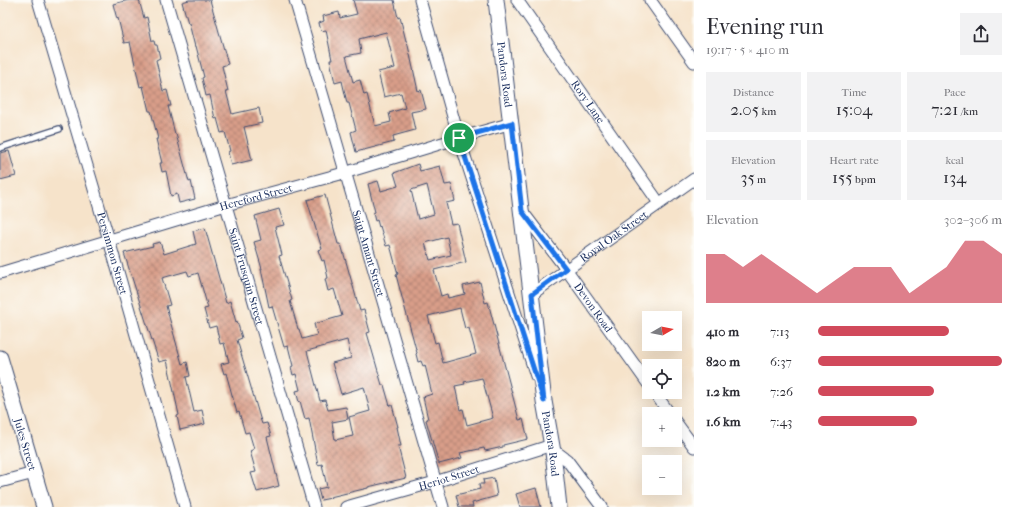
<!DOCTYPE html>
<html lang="en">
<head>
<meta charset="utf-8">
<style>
	:root { --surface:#fff; --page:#f2f2f3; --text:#2b2b33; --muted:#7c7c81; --accent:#d1495b }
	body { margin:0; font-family:"IM FELL French Canon",serif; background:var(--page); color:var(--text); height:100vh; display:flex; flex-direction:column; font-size:15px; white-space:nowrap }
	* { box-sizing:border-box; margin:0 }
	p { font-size:13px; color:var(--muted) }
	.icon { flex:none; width:22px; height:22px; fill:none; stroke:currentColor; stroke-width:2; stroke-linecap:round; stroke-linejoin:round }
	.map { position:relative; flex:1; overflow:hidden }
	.drawer { display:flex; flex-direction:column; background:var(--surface); width:320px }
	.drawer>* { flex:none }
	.needle { width:26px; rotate:81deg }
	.controls { position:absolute; left:642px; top:311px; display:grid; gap:8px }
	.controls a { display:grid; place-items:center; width:40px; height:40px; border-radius:0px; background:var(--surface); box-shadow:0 4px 16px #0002; font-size:20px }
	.pin { position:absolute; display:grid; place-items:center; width:34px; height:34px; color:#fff; margin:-17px; border:2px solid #fff; border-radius:50%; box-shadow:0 1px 4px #0007 }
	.round { display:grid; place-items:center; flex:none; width:42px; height:42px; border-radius:0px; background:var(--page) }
	.headline { display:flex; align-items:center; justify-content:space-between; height:68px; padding:0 12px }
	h1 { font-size:22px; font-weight:600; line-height:30px }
	.metrics { display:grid; grid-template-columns:repeat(3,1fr); gap:6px; height:68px; padding:4px 12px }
	.metrics div { display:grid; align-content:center; border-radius:0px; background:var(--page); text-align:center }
	.metrics b { font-size:17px; font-weight:600 }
	.metrics small { font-size:11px; font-weight:400 }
	.metrics p { font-size:11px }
	.chart { height:112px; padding:8px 12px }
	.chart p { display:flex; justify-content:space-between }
	.chart svg { width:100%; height:72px; margin-top:4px; fill:var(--accent); opacity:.7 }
	ul { padding:0 12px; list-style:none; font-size:13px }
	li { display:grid; grid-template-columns:64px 48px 1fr; align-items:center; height:30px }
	li i { height:10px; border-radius:5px; background:var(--accent) }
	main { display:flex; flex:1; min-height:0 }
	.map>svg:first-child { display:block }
</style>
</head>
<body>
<main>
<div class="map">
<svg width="694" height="507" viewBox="0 0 694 507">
	<defs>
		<pattern id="building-cross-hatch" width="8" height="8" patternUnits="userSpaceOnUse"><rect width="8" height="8" fill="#d99e89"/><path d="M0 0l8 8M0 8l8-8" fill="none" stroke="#af8173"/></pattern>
	</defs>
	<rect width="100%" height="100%" fill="#fdfcf7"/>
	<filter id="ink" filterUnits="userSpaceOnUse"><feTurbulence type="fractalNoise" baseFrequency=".025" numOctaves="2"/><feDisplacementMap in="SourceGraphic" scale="8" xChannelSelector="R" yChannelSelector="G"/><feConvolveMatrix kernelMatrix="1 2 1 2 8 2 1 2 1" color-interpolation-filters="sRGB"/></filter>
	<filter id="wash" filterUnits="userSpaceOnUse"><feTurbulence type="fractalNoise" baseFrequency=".012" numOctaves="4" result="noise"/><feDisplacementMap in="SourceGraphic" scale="16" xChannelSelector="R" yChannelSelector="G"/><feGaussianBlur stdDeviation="0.9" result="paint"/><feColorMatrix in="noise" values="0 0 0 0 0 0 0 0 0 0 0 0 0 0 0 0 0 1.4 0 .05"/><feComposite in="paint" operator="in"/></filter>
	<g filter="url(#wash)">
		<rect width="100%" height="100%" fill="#f6e3ca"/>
		<g id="blocks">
			<path fill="url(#building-cross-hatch)" fill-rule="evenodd" d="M129,0H139L144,18L147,17L152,41H154L155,45H157L160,58L156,60L163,91L167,90L171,106H168L175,134H176L189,182L191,181L195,199L179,203L177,194L171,196L166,171L162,172L160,163H162L156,139H158L151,111H149L143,86L140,87L130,42L124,43L118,18L117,19L113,4Z
				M189,0H210L228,64L222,66L228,91H226L232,114L259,108L262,123L244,127L252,160L231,165L228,152L230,151L225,132L221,133L217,118L215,119L210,95L206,96L202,78L204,77L196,46L195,47L189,23H188L182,2Z
				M353,0H394L398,18L400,17L406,41H407L418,91L421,90L426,109L411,112L415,130L393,136L394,142L356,152L351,132L356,130L349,103H347L342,81L335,83L330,60H332L326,30L321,31L319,23L324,21L323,16L339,12L340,18L357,14ZM386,32L395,68L378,72L384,97L401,93L405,108L389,113L391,122L375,126L367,94L364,95L360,80L353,82L346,56L361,53L359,39Z
				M9,151L16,176L0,180V153Z
				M418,164L420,171L440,166L445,185L451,184L455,201L446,203L451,224L457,223L466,262L434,270L441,296L447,294L448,298L465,294L463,286L480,282L485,303L488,302L519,420L523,419L528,439L503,445V447L485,451L484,448L460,453L462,458L439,464L426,420L428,419L423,397L432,394L425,365L423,366L421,361L418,362L416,354L417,353L396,275L398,274L390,245L386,246L380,226L379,227L377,220L375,221L373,213L375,212L368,184L378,181L381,191L398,186L394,173ZM427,185L434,214L418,219L411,190ZM447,237L451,255L430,260L425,243ZM460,308L465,329L469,328L476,354L443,363L438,342L435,343L428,316ZM482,378L493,418L467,425L463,409L460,410L455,386L465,384L464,382Z
				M325,195L338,244H341L360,311L364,310L370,332L367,333L382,385H384L390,406L392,405L398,427H397L401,446H398L406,478L368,487V488L330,497L331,498L321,500L318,489L327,487L322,464L318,465L309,418L305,419L300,401L299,402L296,391L300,390L296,374L293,375L291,367L293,366L288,346L284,347L272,306L269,307L261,269H262L254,242L261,240L255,216L279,209L284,225L275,227L282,255L279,256L292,300L290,301L298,329H299L302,339L317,335L314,324L342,316L334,289L328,291L325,279L328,278L324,260L322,261L318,250L322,249L307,200ZM347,340L351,358L332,363L341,394L364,387L370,411L349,417L353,436L335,440L332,422L348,419L346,407L328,410L325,400L320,401L307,351Z
				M205,228L226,303L230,301L236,322L237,321L242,338L237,340L260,418L262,424L267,423L271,436L267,437L279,486L257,492L251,473L256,472L250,451L254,449L249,432L245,433L239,412L237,413L226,373L224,374L221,364L229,362L224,343L220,344L216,326L209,328L204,309L208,308L198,273L189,276L187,271L162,278L170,305L166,306L182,364L187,362L190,376L186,377L194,412L202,410L205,424L180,430L177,416L179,415L167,360L159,362L124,253L153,246L152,244L160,242L164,254L183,248L196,244L193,231Z
				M494,478L497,496L472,503L473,507H459L456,495L480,489L479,484H484L483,480Z
				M536,488L541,507H520L516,494Z"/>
		</g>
	</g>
	<g filter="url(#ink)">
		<use href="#blocks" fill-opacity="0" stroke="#3c4a6e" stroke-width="1"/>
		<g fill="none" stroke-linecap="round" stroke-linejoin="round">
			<g stroke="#3c4a6e" stroke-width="8">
				<path id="lane" d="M0,148L59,129"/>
			</g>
			<g stroke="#3c4a6e" stroke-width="13">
				<g id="street">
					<path id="s1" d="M38,0L109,240L185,507"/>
					<path id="s2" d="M166,0L314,507"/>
					<path id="s3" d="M295,0L443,507"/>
					<path d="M420,0L459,138L536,376"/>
					<path id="s4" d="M517,0L659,203"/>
					<path d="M650,0L694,62"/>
					<path id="s5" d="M522,211L566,269L649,385"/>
					<path id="s6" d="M0,273L226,205L344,173L459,138L512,123"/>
					<path id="s7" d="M532,294L694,179"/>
					<path d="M654,392L670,414"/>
					<path d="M675,421L694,447"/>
					<path d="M553,452L559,454L567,460L602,507"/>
					<path d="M0,482L34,473"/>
					<path id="s8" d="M346,507L435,482L552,445"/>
				</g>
			</g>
			<g stroke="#3c4a6e" stroke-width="17">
				<g id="secondary">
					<path id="s9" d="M496,0L544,401L553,452L559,507"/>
					<path id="s10" d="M0,358L44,507"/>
				</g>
			</g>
			<use href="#lane" stroke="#fff" stroke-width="5.5"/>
			<use href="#street" stroke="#fff" stroke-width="11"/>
			<use href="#secondary" stroke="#fff" stroke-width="15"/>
		</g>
	</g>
	<g fill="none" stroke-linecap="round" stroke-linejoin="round" filter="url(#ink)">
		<g stroke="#fff" stroke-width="8">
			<path id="route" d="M512,123L522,211L566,269L532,294L544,401L459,138Z"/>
		</g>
		<use href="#route" stroke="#1a73e8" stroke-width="5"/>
	</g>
	<g text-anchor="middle" stroke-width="4" stroke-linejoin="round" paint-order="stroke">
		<g font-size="11" fill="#1b2f5e" stroke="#fdfcf7">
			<text dy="4" stroke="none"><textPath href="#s9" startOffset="75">Pandora Road</textPath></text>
			<text dy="4" stroke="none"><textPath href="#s4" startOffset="124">Rory Lane</textPath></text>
			<text dy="4" stroke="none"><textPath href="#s6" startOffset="267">Hereford Street</textPath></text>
			<text dy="4" stroke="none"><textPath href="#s7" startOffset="100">Royal Oak Street</textPath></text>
			<text dy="4" stroke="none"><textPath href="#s1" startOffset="264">Persimmon Street</textPath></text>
			<text dy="4" stroke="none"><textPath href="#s3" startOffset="264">Saint Amant Street</textPath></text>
			<text dy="4" stroke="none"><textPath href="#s2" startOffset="288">Saint Frusquin Street</textPath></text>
			<text dy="4" stroke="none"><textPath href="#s5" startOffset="120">Devon Road</textPath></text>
			<text dy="4" stroke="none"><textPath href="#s10" startOffset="90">Jules Street</textPath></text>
			<text dy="4" stroke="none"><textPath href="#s9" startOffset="447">Pandora Road</textPath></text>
			<text dy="4" stroke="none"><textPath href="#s8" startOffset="107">Heriot Street</textPath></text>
		</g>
	</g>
</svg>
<div class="controls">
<a><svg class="needle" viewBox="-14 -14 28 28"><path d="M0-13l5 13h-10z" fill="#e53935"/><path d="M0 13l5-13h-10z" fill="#7c7c81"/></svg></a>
<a><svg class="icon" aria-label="locate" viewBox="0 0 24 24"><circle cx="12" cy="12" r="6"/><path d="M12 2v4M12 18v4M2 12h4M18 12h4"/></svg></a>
<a>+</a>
<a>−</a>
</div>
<div class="pin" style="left:459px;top:138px;background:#1e9e55"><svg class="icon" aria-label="arrive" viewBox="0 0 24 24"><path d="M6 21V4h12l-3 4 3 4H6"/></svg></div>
</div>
<section class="drawer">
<div class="headline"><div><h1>Evening run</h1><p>19:17 · 5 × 410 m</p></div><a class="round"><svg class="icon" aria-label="share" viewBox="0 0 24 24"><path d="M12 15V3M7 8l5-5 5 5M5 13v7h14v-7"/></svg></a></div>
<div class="metrics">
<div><p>Distance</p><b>2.05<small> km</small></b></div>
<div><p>Time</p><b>15:04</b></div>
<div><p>Pace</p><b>7:21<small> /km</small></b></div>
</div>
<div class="metrics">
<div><p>Elevation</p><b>35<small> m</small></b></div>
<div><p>Heart rate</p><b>155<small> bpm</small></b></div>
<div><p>kcal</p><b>134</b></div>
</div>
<div class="chart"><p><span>Elevation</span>302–306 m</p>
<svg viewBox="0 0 160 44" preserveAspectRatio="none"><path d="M0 44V14L10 14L20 22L30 14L40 22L50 30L60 38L70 30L80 22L90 22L100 22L110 38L120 30L130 22L140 6L150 6L160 14V44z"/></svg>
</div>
<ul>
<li><b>410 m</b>7:13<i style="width:71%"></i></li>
<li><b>820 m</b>6:37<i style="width:100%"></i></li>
<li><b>1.2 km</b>7:26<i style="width:63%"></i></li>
<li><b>1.6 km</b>7:43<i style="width:54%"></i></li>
</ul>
</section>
</main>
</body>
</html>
